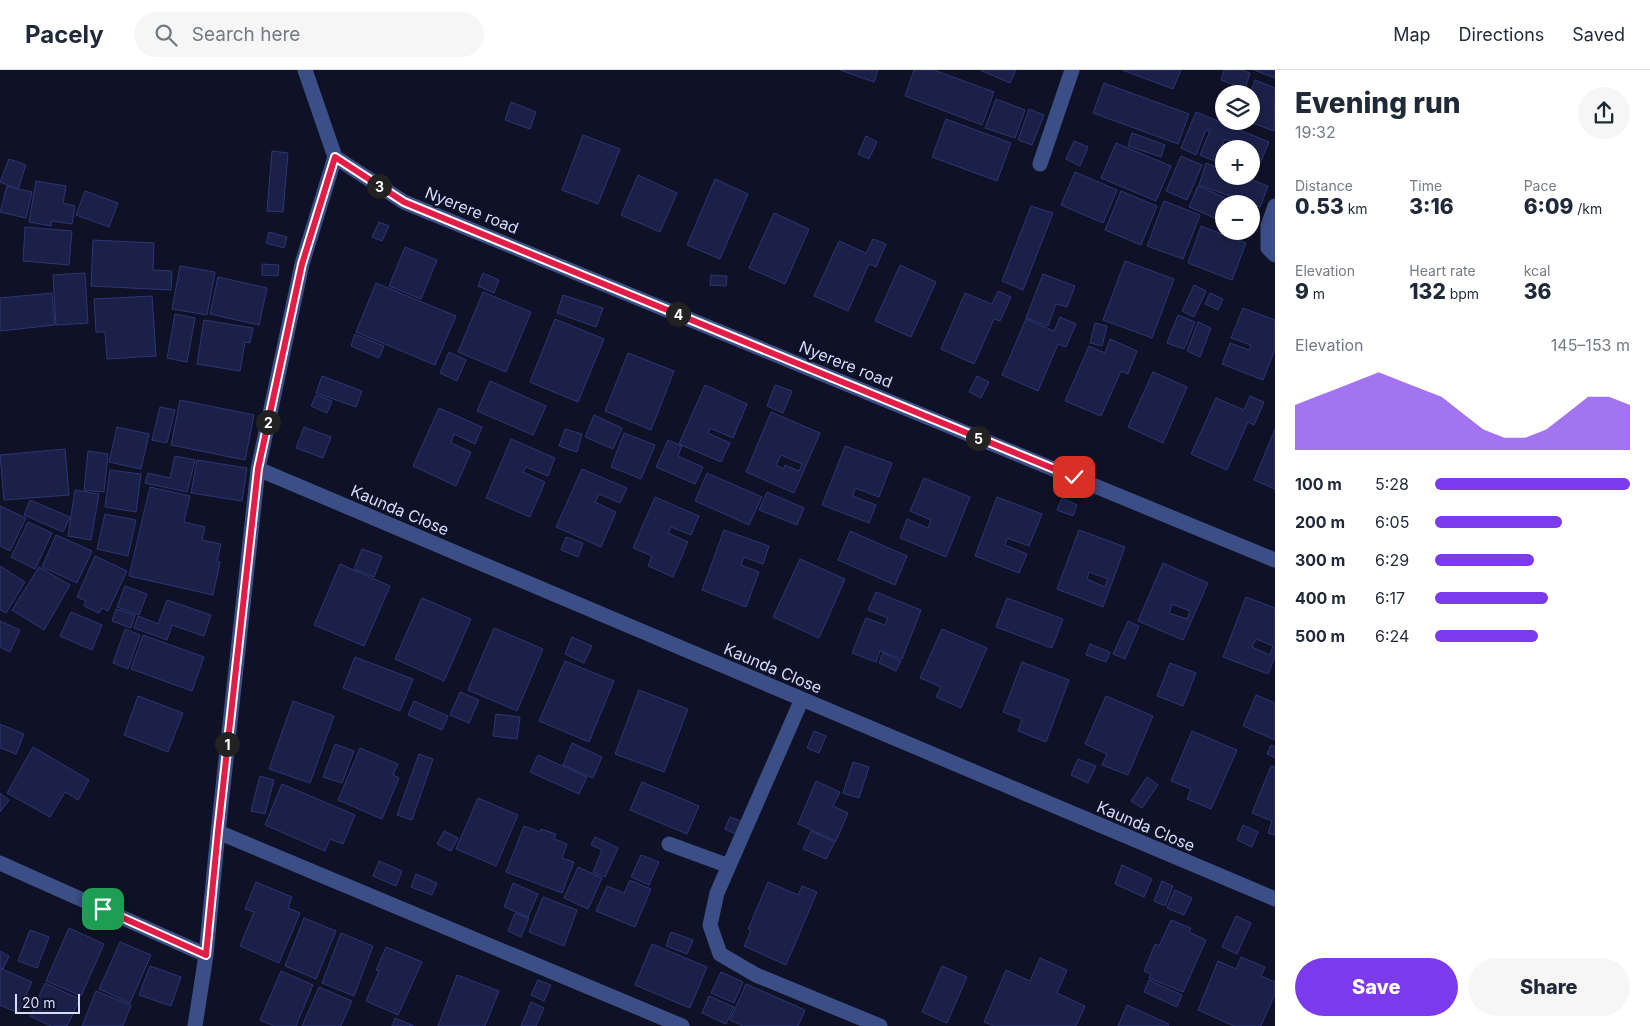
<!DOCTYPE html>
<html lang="en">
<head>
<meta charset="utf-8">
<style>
	:root { --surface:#fff; --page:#f6f6f7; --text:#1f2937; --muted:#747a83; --line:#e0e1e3; --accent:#7c3aed }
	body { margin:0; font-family:Inter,sans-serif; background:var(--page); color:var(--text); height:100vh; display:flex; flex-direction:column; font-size:19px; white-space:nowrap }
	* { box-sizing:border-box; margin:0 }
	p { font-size:16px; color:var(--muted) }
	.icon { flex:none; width:28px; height:28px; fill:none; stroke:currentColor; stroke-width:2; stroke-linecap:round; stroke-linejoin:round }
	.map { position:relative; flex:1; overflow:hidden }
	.panel { display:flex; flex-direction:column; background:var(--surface); width:375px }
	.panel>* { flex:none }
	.controls { position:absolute; left:1215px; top:15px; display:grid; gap:10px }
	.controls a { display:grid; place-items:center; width:45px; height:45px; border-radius:50%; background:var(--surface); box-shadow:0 2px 8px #0003; font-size:25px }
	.scale { position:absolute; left:15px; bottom:12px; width:65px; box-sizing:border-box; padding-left:5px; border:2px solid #d5ddff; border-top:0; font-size:14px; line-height:18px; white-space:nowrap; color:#d5ddff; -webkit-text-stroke:4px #0f1227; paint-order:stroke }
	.pin { position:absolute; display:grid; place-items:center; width:42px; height:42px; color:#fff; margin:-21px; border-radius:10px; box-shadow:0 2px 8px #0006 }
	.km { position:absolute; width:25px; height:25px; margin:-12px; border-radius:50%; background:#222; color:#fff; font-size:14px; line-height:25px; text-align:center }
	.round { display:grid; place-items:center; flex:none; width:52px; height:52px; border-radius:26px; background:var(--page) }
	.headline { display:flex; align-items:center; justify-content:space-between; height:85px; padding:0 20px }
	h1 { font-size:28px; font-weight:800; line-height:38px }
	.metrics { display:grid; grid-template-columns:repeat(3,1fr); gap:8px; height:85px; padding:5px 20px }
	.metrics div { display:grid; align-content:center }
	.metrics b { font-size:21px; font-weight:800 }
	.metrics small { font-size:14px; font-weight:400 }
	.metrics p { font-size:14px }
	.chart { height:140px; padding:10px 20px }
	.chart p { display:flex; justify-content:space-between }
	.chart svg { width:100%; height:90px; margin-top:5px; fill:var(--accent); opacity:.7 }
	.primary-button { display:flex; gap:10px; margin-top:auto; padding:10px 20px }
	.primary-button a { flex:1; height:58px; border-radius:30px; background:var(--accent); color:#fff; font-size:20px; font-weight:800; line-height:58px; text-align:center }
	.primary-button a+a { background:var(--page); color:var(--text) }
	ul { padding:0 20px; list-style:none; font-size:16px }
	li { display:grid; grid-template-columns:80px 60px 1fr; align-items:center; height:38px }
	li i { height:12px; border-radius:6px; background:var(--accent) }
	header { display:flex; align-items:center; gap:30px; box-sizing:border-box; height:70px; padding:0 25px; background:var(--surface); border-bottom:1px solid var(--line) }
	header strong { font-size:24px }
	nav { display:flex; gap:28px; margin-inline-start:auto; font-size:18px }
	.search { width:350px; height:45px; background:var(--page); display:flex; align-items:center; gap:12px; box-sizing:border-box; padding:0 18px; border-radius:28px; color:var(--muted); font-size:19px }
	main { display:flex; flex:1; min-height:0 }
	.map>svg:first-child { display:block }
</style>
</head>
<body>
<header>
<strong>Pacely</strong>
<div class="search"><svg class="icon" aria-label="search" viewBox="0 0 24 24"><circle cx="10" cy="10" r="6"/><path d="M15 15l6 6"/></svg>Search here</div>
<nav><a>Map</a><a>Directions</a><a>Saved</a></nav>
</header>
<main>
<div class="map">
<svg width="1275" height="956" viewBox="0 0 1275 956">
	<rect width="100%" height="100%" fill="#0f1227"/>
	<path fill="#1b2048" stroke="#2e3574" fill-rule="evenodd" d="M840,0H878L874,12Z
		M914,0H934L994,22L982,55L905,26Z
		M980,0H1016L1010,13Z
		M1122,0H1181L1173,19Z
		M1224,0H1242L1250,3L1245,19L1221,10Z
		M1254,0H1275V8Z
		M1255,10L1275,18L1274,61L1247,51H1251L1250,24Z
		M1104,13L1189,44L1178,74L1093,43Z
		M996,29L1025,40L1015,68L985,58Z
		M511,32L536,42L530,59L505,50Z
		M1029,39L1044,45L1032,75L1018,70Z
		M1196,42L1269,72L1254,108L1251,106V79H1243L1244,77L1225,69L1222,75L1230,79H1224V95L1200,85L1210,61L1206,60L1196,85L1181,78Z
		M946,49L1011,73L997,111L932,87Z
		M1132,63L1165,75L1161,87L1128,76Z
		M583,65L620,79L598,134L562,120Z
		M866,66L877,72L869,89L858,84Z
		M1074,71L1088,77L1080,96L1066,89Z
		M1116,73L1171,96L1156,131L1101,108Z
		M272,81L288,83L283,142L267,141Z
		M1181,86L1202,95L1187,130L1166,121Z
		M9,89L26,95L18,119L0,112Z
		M1206,93L1224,100V106H1242L1268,116L1260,137L1199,115Z
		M1075,102L1117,120L1103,153L1061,135Z
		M638,105L677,123L660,162L621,145Z
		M715,109L748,124L720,189L687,175Z
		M36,111L66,116L63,133L75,136L72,154L52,151L51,156L29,152Z
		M7,116L32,122L26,148L0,142Z
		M1198,116L1240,134H1224V152L1189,137Z
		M85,121L118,133L109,157L76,145Z
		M1121,121L1157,136L1141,175L1105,160Z
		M1164,131L1200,145L1183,189L1147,176Z
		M1031,136L1053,143L1023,220L1002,211Z
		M1251,139L1259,142L1251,161Z
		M774,143L809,159L785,214L749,198Z
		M379,152L389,156L382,171L372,167Z
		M1201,156L1246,173L1232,210L1188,193Z
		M25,157L72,161L69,195L23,191Z
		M269,162L287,167L284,178L266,173Z
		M873,169L886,174L876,197L869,194L848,241L814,226L839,171L866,183Z
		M93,170L154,173L153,200L172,201L171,220L91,216Z
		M405,177L437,190L421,229L389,216Z
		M1125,191L1174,209L1152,268L1103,250Z
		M262,194L279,195L278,206L262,205Z
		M900,195L936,212L911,267L875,251Z
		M180,196L215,202L207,245L172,239Z
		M85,203L88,253L56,255L53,205Z
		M483,203L499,210L494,223L478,216Z
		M1043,204L1075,216L1067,237L1056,234L1048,256L1026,248Z
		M711,205L727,206L726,216L710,215Z
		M218,207L267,218L259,255L210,244Z
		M376,213L456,246L435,295L356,262Z
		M1194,215L1206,221L1194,247L1182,241Z
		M998,221L1011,227L1000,251L994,249L974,294L941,279L965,223L992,234Z
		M483,222L531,242L506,302L458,282Z
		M52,223L55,255L0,261V228Z
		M1210,223L1223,229L1218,240L1205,234Z
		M563,225L603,238L596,257L557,243Z
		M152,226L156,286L107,289L105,262H96L94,229Z
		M1243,238L1275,250V279L1263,310L1222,294L1230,273L1249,280L1251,275L1231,268Z
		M175,244L195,248L187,292L167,288Z
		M1178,245L1195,252L1184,279L1167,273Z
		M1060,247L1076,254L1066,277L1058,274L1038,321L1002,305L1026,249L1054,261Z
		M555,249L604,269L578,332L530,312Z
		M204,250L253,258L250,273L245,272L240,301L197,294Z
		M1198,252L1211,258L1200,287L1187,281Z
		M1095,253L1107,256L1102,276L1090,273Z
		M355,264L384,276L379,288L351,276Z
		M1110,269L1137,281L1128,304L1121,301L1101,346L1065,331L1089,276L1105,283Z
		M449,282L466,290L457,311L440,303Z
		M628,283L674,301L651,360L605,341Z
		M1153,302L1187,317L1163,373L1128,357Z
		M322,306L362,321L356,337L316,323Z
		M977,306L989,312L981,328L969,322Z
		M490,311L546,336L533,365L477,341Z
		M705,315L747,334L733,368L710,358L708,363L730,373L721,392L679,374Z
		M775,315L792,321L783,343L767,336Z
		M316,325L332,331L327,343L311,336Z
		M1250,326L1264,332L1254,355L1248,352L1227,400L1191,384L1216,328L1244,340Z
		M180,330L254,345L245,390L171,375Z
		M160,337L175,340L167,373L152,370Z
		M439,338L482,357L475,374L454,364L451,373L471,382L456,416L413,396Z
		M771,342L820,363L794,423L746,402ZM781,385L802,394L799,401L785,395L784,399L776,395Z
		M594,345L622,358L613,379L585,367Z
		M117,357L149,364L141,399L109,392Z
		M304,357L331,367L323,388L296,378Z
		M565,359L582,364L577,382L559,376Z
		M1275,359V419L1254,410Z
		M624,363L655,375L641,409L611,397Z
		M511,369L555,388L548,406L526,397L523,402L545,412L530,447L486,428Z
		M668,370L682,376L678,386L703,397L695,414L656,397Z
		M845,376L892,393L879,427L855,418L853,426L876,435L869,453L822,435Z
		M65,379L69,425L4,430L0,385Z
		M88,381L108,384L104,422L84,420Z
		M175,386L195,390L187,422L145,413L148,403L170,408Z
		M197,390L247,398L242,431L191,423Z
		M582,399L627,418L620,433L599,424L595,432L616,442L601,477L556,457Z
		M110,400L141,404L136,442L105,437Z
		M707,403L762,427L749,455L695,431Z
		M924,408L970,427L946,487L900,468L907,449L928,458L931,450L910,441Z
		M150,417L190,426L184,452L205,457L202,470L221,474L217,491L220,492L213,525L129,506Z
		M75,420L99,424L91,470L68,466Z
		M767,422L804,438L797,455L759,440Z
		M655,427L699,446L691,465L671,457L668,463L688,472L673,507L648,496L652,486L633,478Z
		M997,427L1042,444L1029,476L1007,468L1005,475L1027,484L1019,503L975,486Z
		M1062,428L1077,435L1073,446L1057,440Z
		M30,430L70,447L63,462L24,445Z
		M0,436L26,448L10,481L0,476Z
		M105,444L136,450L128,486L97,479Z
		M28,452L52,463L35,499L11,487Z
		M724,460L769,476L763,494L744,487L741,495L759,502L746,537L702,520Z
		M1079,460L1125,477L1103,537L1057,519ZM1089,502L1108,509L1105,517L1087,509Z
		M850,461L907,486L895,515L838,490Z
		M56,465L92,481L77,513L42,497Z
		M566,467L583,473L578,487L561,480Z
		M362,479L382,486L374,507L354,499Z
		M95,486L127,501L108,541L102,538L99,543L84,536L86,531L77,527Z
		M800,489L845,509L819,568L773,547Z
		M1163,493L1208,513L1183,570L1138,551ZM1172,534L1190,541L1187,549L1169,543Z
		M340,494L390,516L364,576L314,555Z
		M0,496L25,512L6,543L0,540Z
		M39,497L70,515L44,560L12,540Z
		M125,516L147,524L139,545L117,537Z
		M876,522L921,540L902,589L880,581L876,592L852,583L866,548L885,555L888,548L868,540Z
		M1246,527L1275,538V587L1268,604L1223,587ZM1256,569L1273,576L1270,585L1252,577Z
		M422,528L471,549L444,611L395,589Z
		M1007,528L1063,549L1052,578L996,557Z
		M167,530L211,545L204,566L172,555L167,570L134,558L138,546L158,554Z
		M116,539L135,545L131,558L112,551Z
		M71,542L102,555L92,580L60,566Z
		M0,551L20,560L10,582L0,577Z
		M1128,551L1139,556L1125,589L1113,584Z
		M494,558L543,579L517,641L468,620Z
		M125,559L140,565L128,599L113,593Z
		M942,559L987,578L961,638L936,627L941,617L920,608Z
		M143,565L204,587L192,621L131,599Z
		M572,567L592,576L584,593L565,584Z
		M1090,574L1110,582L1106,592L1086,585Z
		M883,583L901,591L896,601L879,593Z
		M355,587L413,609L400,641L343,618Z
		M565,591L614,611L589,672L539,651Z
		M1022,592L1069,610L1046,672L1018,661L1022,649L1003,642Z
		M1170,593L1196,603L1183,636L1157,626Z
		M639,620L688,639L664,702L615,684Z
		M460,622L479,630L469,653L450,645Z
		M1256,625L1275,633V670L1243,656Z
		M138,626L183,643L168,682L124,665Z
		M1106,626L1153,646L1128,705L1102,695L1107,684L1085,674Z
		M293,631L334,646L310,713L269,699Z
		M414,631L448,646L442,660L408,645Z
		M496,644L520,647L517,669L493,666Z
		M0,654L24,664L16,684L0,678Z
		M814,661L826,666L819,683L807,678Z
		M1192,661L1237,680L1211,739L1187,729L1191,719L1171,711Z
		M572,673L602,687L593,708L563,695Z
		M335,674L354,681L342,713L323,707Z
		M1271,675L1275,677V688L1267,684Z
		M33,677L89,710L78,730L65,722L50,747L7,723Z
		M360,678L398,694L393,705L399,708L382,749L338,730Z
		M419,684L433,689L412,750L397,745Z
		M538,685L587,707L579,724L530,702Z
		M1078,689L1096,696L1088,713L1071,705Z
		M853,692L869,697L859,728L843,723Z
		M1271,696L1275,697V765L1268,763L1272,751L1252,743Z
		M260,706L274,710L265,744L251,741Z
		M1147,707L1158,715L1142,738L1131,731Z
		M816,711L840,722L833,736L848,743L836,771L798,754Z
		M642,712L699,736L687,764L630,740Z
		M282,714L355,745L343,774L330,769L325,781L265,755Z
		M0,723L9,730L0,742Z
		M478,728L518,745L496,796L456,779Z
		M730,747L741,751L736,764L725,759Z
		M1243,755L1258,762L1252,777L1237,770Z
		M524,756L540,762L541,759L556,764L554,769L567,774L562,788L574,792L562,823L506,802Z
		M444,761L458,768L451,781L437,774Z
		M811,761L835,772L826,789L803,779Z
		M595,767L618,778L605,807L593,802L602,780L591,775Z
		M641,785L659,792L649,815L631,807Z
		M379,791L402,801L396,816L373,806Z
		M1122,795L1152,809L1144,827L1115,814Z
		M578,797L602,808L588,839L564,828Z
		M416,804L437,813L432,825L411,817Z
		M630,810L651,819L635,857L596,841L607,816L624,823Z
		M1162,811L1173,816L1165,836L1154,831Z
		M256,812L292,827L288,838L300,843L279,893L240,876L254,842L245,839Z
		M768,812L798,825L802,816L817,822L786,895L744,876L751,860L748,859Z
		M513,813L538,824L528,847L504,837Z
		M1175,820L1192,828L1184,845L1167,838Z
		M543,827L577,840L564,876L529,862Z
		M515,843L529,848L521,867L508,861Z
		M1236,846L1251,853L1237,884L1222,877Z
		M304,848L336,861L316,909L285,896Z
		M1171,850L1191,858L1189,862L1206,870L1183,922L1149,908L1151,904L1144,901L1155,874L1159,876Z
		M69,858L104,874L81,926L46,911Z
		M30,860L49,867L37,898L18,891Z
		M671,862L693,870L687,884L666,876Z
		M341,863L373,876L354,926L322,913Z
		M120,872L151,885L130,933L99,919Z
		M652,874L707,897L690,938L635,915Z
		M386,877L422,892L398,945L366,931L379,901L376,900Z
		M0,881L9,886L3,899L0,898Z
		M1241,887L1265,897L1261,906L1275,912V924L1261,956H1234L1198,940L1218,891L1236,899Z
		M1040,888L1067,900L1057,923L1085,936L1076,956H994L984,952L1006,900L1030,911Z
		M150,896L181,907L171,936L139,925Z
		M942,896L967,907L947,953L922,942Z
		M0,898L32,912L18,943L0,935Z
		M281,901L313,915L296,956H274L260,950Z
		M721,902L743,912L734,933L711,923Z
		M457,905L499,921L485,956H438Z
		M538,910L551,915L544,931L531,925Z
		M1149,910L1182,925L1177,937L1144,922Z
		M45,913L80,929L67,956H51L30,946Z
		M746,914L805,940L798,956H743L730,950Z
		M319,917L352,931L341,956H302Z
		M96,921L131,935L123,956H82Z
		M709,926L734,937L726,954L702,943Z
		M531,932L544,938L536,956H521Z
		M1127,935L1169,954L1168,956H1118Z
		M395,948L414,956H392Z"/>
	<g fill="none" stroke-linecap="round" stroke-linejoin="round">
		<path stroke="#3b4e86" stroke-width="15" d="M305,0L335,87L404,132L1275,490
			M1040,94L1072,0
			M1275,136L1268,156V178L1275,185
			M258,399L1275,829
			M802,629L717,823L710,855L720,884L756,905L880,956
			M218,762L682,956
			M669,774L729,796
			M0,793L206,885
			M195,956L206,885L218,762L258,399L302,194L335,87"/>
	</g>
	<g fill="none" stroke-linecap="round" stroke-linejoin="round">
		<g stroke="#fff" stroke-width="10">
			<path id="route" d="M103,839L206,885L218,762L258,399L302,194L335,87L404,132L1074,407"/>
		</g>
		<use href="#route" stroke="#e11d48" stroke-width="6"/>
	</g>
	<g text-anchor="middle" stroke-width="5" stroke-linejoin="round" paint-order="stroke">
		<g font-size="16" fill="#d5ddff" stroke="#0f1227">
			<text transform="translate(472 140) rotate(22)" y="6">Nyerere road</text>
			<text transform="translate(846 294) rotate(22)" y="6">Nyerere road</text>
			<text transform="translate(400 440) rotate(23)" y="6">Kaunda Close</text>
			<text transform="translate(773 598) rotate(23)" y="6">Kaunda Close</text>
			<text transform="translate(1146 756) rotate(23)" y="6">Kaunda Close</text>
		</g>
	</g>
</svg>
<div class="controls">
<a><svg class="icon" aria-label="layers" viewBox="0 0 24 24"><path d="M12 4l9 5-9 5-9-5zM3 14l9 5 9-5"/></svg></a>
<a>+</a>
<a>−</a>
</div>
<div class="scale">20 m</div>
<div class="pin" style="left:103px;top:839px;background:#1e9e55"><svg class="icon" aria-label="arrive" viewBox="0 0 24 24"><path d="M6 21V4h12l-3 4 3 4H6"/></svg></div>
<div class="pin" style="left:1074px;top:407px;background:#d93025"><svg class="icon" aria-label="check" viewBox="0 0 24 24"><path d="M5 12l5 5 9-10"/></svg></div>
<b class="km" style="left:227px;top:674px">1</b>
<b class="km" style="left:268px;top:352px">2</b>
<b class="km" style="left:379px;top:116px">3</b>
<b class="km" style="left:678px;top:244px">4</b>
<b class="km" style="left:978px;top:368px">5</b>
</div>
<section class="panel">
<div class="headline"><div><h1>Evening run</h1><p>19:32</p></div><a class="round"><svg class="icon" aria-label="share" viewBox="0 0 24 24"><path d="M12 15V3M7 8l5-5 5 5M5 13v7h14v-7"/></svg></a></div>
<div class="metrics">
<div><p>Distance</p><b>0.53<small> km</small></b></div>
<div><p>Time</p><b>3:16</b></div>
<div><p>Pace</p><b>6:09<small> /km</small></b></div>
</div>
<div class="metrics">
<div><p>Elevation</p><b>9<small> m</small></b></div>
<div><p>Heart rate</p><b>132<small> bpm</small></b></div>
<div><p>kcal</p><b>36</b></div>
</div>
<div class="chart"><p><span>Elevation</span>145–153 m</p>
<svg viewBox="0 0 160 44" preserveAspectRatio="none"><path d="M0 44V22L10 18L20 14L30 10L40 6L50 10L60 14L70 18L80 26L90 34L100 38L110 38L120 34L130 26L140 18L150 18L160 22V44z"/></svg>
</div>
<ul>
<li><b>100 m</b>5:28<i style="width:100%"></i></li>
<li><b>200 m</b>6:05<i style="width:65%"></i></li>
<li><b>300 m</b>6:29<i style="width:51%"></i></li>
<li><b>400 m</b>6:17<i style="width:58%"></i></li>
<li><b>500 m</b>6:24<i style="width:53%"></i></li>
</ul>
<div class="primary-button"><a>Save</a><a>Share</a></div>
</section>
</main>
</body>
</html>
